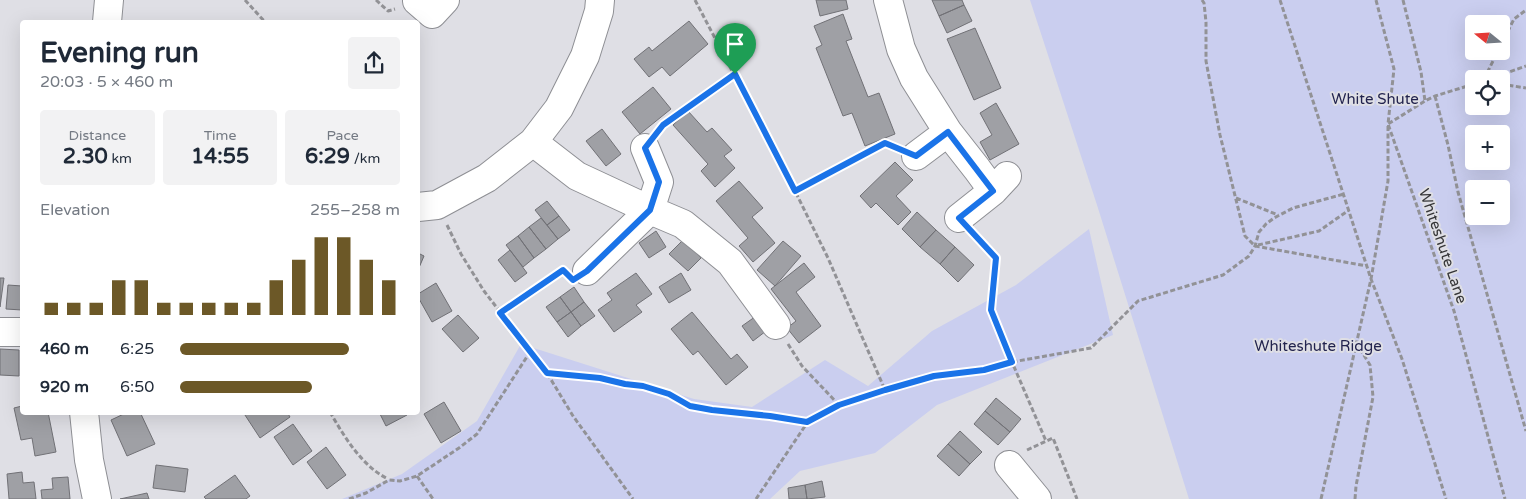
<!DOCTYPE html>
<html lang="en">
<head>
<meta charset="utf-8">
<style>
	:root { --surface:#fff; --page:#f2f2f3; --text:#1f2937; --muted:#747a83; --accent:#6c5827 }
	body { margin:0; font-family:"Varela Round",sans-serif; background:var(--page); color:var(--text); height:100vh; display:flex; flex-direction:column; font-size:19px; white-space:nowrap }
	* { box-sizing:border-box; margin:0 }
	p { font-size:16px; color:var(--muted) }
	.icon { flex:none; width:28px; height:28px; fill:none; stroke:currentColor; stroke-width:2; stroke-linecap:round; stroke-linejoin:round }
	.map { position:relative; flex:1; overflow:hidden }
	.details { position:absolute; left:20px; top:20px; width:400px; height:395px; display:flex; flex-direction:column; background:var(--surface); border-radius:5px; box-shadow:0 5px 20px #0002 }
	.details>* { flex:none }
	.needle { width:32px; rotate:288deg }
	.controls { position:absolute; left:1465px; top:15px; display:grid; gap:10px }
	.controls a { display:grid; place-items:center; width:45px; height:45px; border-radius:5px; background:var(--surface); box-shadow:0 5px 20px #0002; font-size:25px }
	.pin { position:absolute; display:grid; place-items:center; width:42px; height:42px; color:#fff; margin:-51px -21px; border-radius:50% 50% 50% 0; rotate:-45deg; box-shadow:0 0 5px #0007 }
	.pin .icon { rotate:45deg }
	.round { display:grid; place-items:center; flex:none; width:52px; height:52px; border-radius:5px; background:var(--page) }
	.summary { display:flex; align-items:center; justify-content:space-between; height:85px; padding:0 20px }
	h1 { font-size:28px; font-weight:700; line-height:38px }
	.stats { display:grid; grid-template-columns:repeat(3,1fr); gap:8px; height:85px; padding:5px 20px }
	.stats div { display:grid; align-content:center; border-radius:5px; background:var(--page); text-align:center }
	.stats b { font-size:21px; font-weight:700 }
	.stats small { font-size:14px; font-weight:400 }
	.stats p { font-size:14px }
	.chart { height:140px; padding:10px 20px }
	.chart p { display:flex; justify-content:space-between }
	.chart svg { width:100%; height:90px; margin-top:5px; stroke:var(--accent); stroke-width:6 }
	ul { padding:0 20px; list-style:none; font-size:16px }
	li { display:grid; grid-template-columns:80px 60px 1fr; align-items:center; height:38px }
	li i { height:12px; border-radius:6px; background:var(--accent) }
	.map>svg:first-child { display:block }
</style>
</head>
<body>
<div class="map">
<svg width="1526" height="499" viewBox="0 0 1526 499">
	<rect width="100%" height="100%" fill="#dfdfe5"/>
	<path fill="#caceef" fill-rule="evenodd" d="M1030,0H1526V499H1189L1097,205ZM1474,24H1501V51H1474ZM1474,79H1501V106H1474ZM1474,134H1501V161H1474ZM1474,189H1501V216H1474Z
		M1089,229L1113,335L937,405L875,453L800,471L770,499H342L402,474L477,421L521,344L694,399L752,407L825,360L868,386L932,331L1016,285Z"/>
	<path fill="#9fa0a5" stroke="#717176" d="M816,0H846L848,9L820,16Z
		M932,0H962L964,5L939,16Z
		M964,5L972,21L947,33L939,16Z
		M843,14L852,39L846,41L868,97L879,93L895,134L865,146L852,113L843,116L816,48L822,45L814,26Z
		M689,21L708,44L670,76L662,67L649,77L634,59L649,47L652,51Z
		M975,28L1001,88L974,100L947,39Z
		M653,87L671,109L640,134L622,112Z
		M996,103L1019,144L990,160L980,142L992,135L980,113Z
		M688,111L707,132L712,128L732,150L724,156L735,168L715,187L701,171L708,164L673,125Z
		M602,129L621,154L606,166L586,141Z
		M895,162L913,180L896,196L911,212L898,225L876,203L871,208L860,196Z
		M739,181L763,208L752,217L775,243L753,262L739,246L748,238L716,201Z
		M547,201L559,216L547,225L535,210Z
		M917,212L936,230L920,247L902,229Z
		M559,216L570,230L558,239L547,225Z
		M541,218L558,239L546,249L529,227Z
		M529,227L546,249L534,258L518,236Z
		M936,230L955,247L940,264L920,247Z
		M656,231L666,247L649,258L639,243Z
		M518,236L534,258L523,267L506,245Z
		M683,240L701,258L688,271L669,254Z
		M783,241L801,256L775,286L757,270Z
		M955,247L974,265L958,282L940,264Z
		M510,250L527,273L515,282L498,260Z
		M418,253L424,256L418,270Z
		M804,263L815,277L796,292L821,326L799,343L787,328L796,321L771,289Z
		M636,273L652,294L636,305L642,312L614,332L598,310L612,300L607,293Z
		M681,273L691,290L669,303L659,287Z
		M0,278H4L0,307Z
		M436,283L452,311L432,322L418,297V294Z
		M8,285L22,286V310L6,309Z
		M574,287L584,302L571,312L560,297Z
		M560,297L571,312L557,322L546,307Z
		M584,302L595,316L581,326L571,312Z
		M571,312L581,326L568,337L557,322Z
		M692,312L731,359L737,354L748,367L726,385L698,351L693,355L671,329Z
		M759,314L770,328L753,341L742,326Z
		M458,315L479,338L463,352L442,329Z
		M0,349L19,350V376L0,375Z
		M996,398L1021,419L1010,432L985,411Z
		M444,402L461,431L441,443L424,414Z
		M22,406V412H48L56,452L35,456L32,438L21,440L14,408Z
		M985,411L1010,432L998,445L974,424Z
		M128,412H140L155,444L127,456L111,420Z
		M243,412H287L290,417L260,438Z
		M379,412H405L407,415L386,426Z
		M293,424L312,451L293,465L274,437Z
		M960,431L982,452L970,464L948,444Z
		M948,444L970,464L959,476L937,456Z
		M326,447L346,475L327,489L307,462Z
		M156,465L188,469L185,492L153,488Z
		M22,472L23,483L34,482L36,499H9L7,474Z
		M235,475L250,496L246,499H206L204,497Z
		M68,477L70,499H42L41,490L53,489L52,478Z
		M822,481L825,497L807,499L805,485Z
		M805,485L807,499H789L788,488Z
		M147,493L149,499H120Z"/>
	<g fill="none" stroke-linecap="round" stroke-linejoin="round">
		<g stroke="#8e8f94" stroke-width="30">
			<path id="minor" d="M888,0L901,49L914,78L948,132L977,169L993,191
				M417,1L432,14L445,0
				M107,22L109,0
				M533,142L577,176L650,210L683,224L730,262L776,325
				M916,156L948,132
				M418,207L437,205L487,178L533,142L559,108L585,56L599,11L600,0
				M959,218L993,191L1007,176
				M587,271L650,210L659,182L645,148
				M0,332H22
				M84,412L89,460L97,499
				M1009,465L1037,499"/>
		</g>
		<path stroke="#929296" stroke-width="3" stroke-dasharray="5 2.5" stroke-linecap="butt" d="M245,0L265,22
			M376,0L388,11L395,9
			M695,0L795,191L828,258L885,390
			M1202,0L1204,3L1206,22V61L1220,135L1245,236L1255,246L1367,266
			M1280,0L1371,279L1402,359L1446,499
			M1376,0L1394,69L1388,124L1454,311L1505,499
			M1403,0L1421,72L1425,101
			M1501,45L1514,19L1526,10
			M1484,79L1498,51
			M1489,79L1526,66
			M1501,84L1526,88
			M1435,96L1448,145L1458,192L1526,431
			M659,130L663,125L735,74
			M795,191L885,143L894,147
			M1236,198L1278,215
			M447,225L461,254L484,291L547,373L573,416L633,499
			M976,236L996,258L991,310L1012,362L1046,441
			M1258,245L1319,231L1349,210
			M500,313L563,271
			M788,344L802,366L839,405
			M547,373L600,378L625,384L643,386L669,394L690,406L712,410L770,416L807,422
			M330,412C345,438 362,466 388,479
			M1027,450L1053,438L1077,499
			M417,476L433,499
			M349,499L366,493L389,480L400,481L417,476L459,448L477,434L530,352
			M756,499L807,423L839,405L934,376L984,370L1012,362L1091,348L1138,301L1223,275L1249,256L1255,246L1259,232L1266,224L1274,218L1293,208L1344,194
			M1321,499L1371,279L1388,181V124L1425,101L1435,96L1474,84
			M1355,499L1356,486L1373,397L1370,365L1357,344"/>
		<use href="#minor" stroke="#fff" stroke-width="28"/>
	</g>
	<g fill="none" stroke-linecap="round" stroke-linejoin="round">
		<g stroke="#fff" stroke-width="10">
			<path id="route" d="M735,74L795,191L885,143L916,156L948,132L993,191L959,218L996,258L991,310L1012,362L984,370L934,376L885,390L839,405L807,422L770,416L712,410L690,406L669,394L643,386L625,384L600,378L547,373L500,313L563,270L573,280L587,271L650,210L659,182L645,148L663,125Z"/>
		</g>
		<use href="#route" stroke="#1a73e8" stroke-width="6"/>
	</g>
	<g text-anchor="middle" stroke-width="4" stroke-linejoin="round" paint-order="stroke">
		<g font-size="15" fill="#22234e" stroke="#dfdfe5">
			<text x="1375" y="104">White Shute</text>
			<text x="1318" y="351">Whiteshute Ridge</text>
		</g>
		<g font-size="15" fill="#363638" stroke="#dfdfe5">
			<text transform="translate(1443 246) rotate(71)" y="5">Whiteshute Lane</text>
		</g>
	</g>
</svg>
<div class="controls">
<a><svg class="needle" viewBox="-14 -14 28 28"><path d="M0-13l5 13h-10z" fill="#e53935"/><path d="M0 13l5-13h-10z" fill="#747a83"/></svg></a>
<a><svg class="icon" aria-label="locate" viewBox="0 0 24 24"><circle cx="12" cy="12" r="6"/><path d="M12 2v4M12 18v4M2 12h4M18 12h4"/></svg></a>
<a>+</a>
<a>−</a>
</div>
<div class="pin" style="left:735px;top:74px;background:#1e9e55"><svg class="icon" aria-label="arrive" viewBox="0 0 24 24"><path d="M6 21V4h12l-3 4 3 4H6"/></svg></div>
<section class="details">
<div class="summary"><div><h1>Evening run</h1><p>20:03 · 5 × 460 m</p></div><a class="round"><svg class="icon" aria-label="share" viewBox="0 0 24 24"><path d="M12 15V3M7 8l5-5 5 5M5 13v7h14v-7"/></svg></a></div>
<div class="stats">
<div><p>Distance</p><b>2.30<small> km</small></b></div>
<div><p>Time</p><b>14:55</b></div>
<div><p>Pace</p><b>6:29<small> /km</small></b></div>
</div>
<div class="chart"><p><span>Elevation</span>255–258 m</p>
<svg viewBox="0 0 160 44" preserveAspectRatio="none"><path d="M5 44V38M15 44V38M25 44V38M35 44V27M45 44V27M55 44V38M65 44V38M75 44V38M85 44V38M95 44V38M105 44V27M115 44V17M125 44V6M135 44V6M145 44V17M155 44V27"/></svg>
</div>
<ul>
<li><b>460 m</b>6:25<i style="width:77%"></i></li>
<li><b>920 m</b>6:50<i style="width:60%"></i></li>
</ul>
</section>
</div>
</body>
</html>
